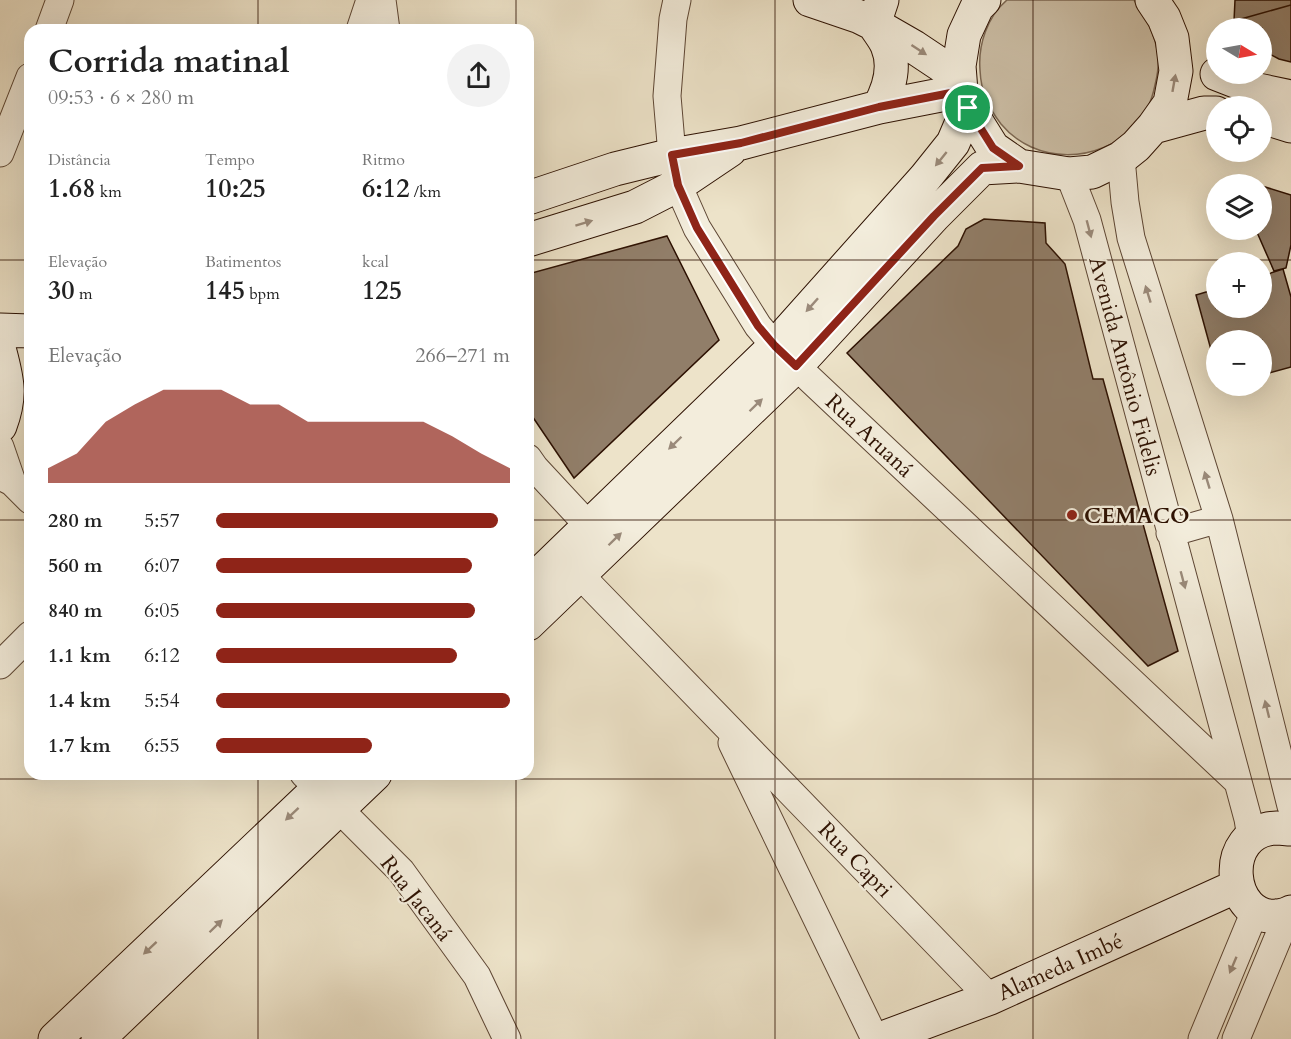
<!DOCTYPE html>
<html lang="pt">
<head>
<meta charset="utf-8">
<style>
	:root { --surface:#fff; --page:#f2f2f2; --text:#222; --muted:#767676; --accent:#8f2418 }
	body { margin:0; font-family:Cardo,serif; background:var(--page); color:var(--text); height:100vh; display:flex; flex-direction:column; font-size:22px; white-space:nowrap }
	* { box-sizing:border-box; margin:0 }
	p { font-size:20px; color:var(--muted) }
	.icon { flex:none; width:33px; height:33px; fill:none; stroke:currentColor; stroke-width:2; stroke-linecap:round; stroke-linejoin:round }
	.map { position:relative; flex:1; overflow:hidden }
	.side { position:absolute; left:24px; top:24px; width:510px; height:756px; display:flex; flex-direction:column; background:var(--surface); border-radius:18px; box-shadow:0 6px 24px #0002 }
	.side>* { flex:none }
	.needle { width:39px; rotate:100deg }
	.tools { position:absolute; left:1206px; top:18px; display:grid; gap:12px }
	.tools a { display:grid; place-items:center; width:66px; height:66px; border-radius:50%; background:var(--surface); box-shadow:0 6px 24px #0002; font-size:30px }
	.pin { position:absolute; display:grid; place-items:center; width:51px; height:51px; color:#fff; margin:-26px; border:3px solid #fff; border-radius:50%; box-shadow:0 2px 6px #0007 }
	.round { display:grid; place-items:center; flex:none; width:63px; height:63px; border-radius:32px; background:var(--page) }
	.overview { display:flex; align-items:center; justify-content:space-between; height:102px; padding:0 24px }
	h1 { font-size:33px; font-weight:700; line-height:45px }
	.figures { display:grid; grid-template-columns:repeat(3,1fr); gap:9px; height:102px; padding:6px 24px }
	.figures div { display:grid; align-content:center }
	.figures b { font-size:26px; font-weight:700 }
	.figures small { font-size:16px; font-weight:400 }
	.figures p { font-size:16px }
	.chart { height:168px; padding:12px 24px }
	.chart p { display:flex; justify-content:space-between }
	.chart svg { width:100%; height:108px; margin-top:6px; fill:var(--accent); opacity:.7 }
	ul { padding:0 24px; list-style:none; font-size:20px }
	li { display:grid; grid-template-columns:96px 72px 1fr; align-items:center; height:45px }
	li i { height:15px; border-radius:8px; background:var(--accent) }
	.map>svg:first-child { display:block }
</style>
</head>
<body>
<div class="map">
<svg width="1291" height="1039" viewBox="0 0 1291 1039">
	<rect width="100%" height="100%" fill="#ede3c9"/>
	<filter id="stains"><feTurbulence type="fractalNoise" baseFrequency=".00333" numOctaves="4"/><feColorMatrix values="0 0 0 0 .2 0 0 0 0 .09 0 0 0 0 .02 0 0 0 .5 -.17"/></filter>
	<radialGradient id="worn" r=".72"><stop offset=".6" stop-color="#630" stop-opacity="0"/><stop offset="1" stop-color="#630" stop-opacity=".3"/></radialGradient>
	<path fill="#ccbfa7" stroke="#7c6854" stroke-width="1.5" d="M1007,0H1134C1143,14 1152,28 1156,45C1160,57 1158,73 1155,85C1152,100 1146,115 1135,126C1099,164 1035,165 1001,124C988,107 981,92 980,70C978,45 987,17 1007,0Z"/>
	<path fill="#917e69" stroke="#2d1102" stroke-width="1.5" d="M1235,0H1291V5L1234,21Z
		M1291,5V62L1279,59L1262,50V28H1240L1234,21Z
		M1262,186L1291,195V245L1286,268L1274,271L1256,230H1262Z
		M984,219L1045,223L1046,243L1065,264L1093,379H1103L1178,651L1148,666L847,353L958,246L966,229Z
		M667,236L719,340L574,478L528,410V274Z
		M1283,269L1291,297V367L1262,375V340H1216V368L1196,295L1216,289V308H1262V276Z"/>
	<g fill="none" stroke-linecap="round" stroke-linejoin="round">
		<g stroke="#5d4634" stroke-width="29">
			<path id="street" d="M382,0L386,30
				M677,0L673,19L667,96L672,155L678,185L697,228L758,326L775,346L796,366L1238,782
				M49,30L60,0
				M360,30L370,0
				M0,153L30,77
				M1121,158L1125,202L1131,238L1219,519L1291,806
				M1069,174L1087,220L1248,819L1251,838
				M0,447L12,482
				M528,458L535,468L589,526
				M0,476L12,482L30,500
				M1170,533L1219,519
				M579,574L990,998
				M0,665L30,635
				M732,743L875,1039
				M304,774L401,871L477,976L507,1039
				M1202,1039L1255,911
				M1236,1039L1288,914"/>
		</g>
		<g stroke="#2d1102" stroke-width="35">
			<path id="secondary" d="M810,0L860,17L874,24L914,47L959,77
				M984,0L977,7L964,35L959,66L961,91L968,108L993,148L1019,166L1069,174L1092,172L1121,158L1136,146L1153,127L1170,103L1176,71L1172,38L1164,18L1152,0
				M1217,74L1258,90L1291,97
				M879,107C889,89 896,66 887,45C884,38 878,31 874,24L882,0
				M1262,117L1291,126
				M1153,127L1204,113H1216
				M528,198L615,169L672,155L741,143L879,107L961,91
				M528,240L635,207L678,185L730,150
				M0,330L30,331
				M0,352C8,382 11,397 0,426
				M528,585L775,346L925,178L953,143L968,108
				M528,624L796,366L934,216L982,168L1019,166
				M1291,829C1287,829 1281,828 1277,828C1217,830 1228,922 1278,916C1283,915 1286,915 1291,912
				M55,1039L334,774
				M98,1039L375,774
				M880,1039L990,998L1237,886"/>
		</g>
		<use href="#street" stroke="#f3eddc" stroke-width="27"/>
		<use href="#secondary" stroke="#f3eddc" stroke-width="33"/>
	</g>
	<defs><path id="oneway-solid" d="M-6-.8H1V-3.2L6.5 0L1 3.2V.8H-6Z" transform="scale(1.5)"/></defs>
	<g fill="#9a8a7a">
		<use href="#oneway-solid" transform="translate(919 50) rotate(33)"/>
		<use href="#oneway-solid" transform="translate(1174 83) rotate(-80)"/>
		<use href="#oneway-solid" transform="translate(941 159) rotate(129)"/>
		<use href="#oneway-solid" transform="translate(584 223) rotate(-17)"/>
		<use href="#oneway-solid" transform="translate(1089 229) rotate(75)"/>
		<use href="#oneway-solid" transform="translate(1148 294) rotate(-107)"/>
		<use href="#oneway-solid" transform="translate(812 305) rotate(132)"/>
		<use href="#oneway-solid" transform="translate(756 405) rotate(-44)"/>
		<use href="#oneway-solid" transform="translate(675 443) rotate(136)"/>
		<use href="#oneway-solid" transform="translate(1207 480) rotate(-107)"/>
		<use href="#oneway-solid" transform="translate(615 539) rotate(-44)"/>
		<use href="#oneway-solid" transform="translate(1183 580) rotate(75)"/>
		<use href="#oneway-solid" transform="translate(1267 709) rotate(-104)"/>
		<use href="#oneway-solid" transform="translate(292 814) rotate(137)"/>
		<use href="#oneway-solid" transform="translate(216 926) rotate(-44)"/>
		<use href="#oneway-solid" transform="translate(150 948) rotate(137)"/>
		<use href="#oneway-solid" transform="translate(1233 965) rotate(113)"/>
	</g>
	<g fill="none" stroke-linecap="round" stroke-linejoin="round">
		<g stroke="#fff" stroke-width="12">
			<path id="route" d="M961,91L968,108L993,148L1019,166L982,168L934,216L796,366L775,346L758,326L697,228L678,185L672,155L741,143L879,107Z"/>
		</g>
		<use href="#route" stroke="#8f2418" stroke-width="8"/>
	</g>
	<path fill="none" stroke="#2d1102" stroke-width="1.5" stroke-opacity="0.55" d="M258,0V30M516,0V30M775,0V1039M1033,0V1039M0,260H30M528,260H1291M0,520H30M528,520H1291M258,774V1039M516,774V1039M0,779H1291"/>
	<circle fill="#8f2418" stroke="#f3eddc" stroke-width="2" cx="1072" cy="515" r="6"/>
	<g text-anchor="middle" stroke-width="4.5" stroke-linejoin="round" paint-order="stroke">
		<g font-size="22" fill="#2d1102" stroke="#f3eddc">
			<text transform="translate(1126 366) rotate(75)" y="8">Avenida Antônio Fidelis</text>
			<text transform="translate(870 435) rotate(43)" y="8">Rua Aruaná</text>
			<text transform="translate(856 859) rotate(46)" y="8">Rua Capri</text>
			<text transform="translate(417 898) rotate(52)" y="8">Rua Jacaná</text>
			<text transform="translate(1060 966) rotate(-24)" y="8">Alameda Imbé</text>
		</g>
		<g font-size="22" font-weight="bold" fill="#2d1102" stroke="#f3eddc" text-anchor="start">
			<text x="1084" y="523">CEMACO</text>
		</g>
	</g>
	<rect width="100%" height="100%" filter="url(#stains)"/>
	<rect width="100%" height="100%" fill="url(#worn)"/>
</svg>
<div class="tools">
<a><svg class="needle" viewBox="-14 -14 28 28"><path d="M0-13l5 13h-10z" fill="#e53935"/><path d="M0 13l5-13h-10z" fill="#767676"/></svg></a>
<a><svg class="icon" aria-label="locate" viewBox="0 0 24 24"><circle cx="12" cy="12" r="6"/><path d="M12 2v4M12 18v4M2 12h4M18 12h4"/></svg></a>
<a><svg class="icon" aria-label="layers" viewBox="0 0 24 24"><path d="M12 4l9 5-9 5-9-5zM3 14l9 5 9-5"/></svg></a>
<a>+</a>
<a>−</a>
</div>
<div class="pin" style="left:968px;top:108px;background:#1e9e55"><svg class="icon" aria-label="arrive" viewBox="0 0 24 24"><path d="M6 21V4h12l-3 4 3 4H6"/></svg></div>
<section class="side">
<div class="overview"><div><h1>Corrida matinal</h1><p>09:53 · 6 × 280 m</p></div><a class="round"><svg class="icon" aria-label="share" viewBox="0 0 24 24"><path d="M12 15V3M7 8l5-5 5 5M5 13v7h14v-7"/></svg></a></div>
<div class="figures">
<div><p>Distância</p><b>1.68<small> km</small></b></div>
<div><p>Tempo</p><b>10:25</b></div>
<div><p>Ritmo</p><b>6:12<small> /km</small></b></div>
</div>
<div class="figures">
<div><p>Elevação</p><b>30<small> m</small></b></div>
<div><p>Batimentos</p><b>145<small> bpm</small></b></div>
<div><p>kcal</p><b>125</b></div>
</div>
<div class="chart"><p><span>Elevação</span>266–271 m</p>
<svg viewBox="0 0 160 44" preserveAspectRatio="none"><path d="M0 44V38L10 32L20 19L30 12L40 6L50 6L60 6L70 12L80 12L90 19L100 19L110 19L120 19L130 19L140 25L150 32L160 38V44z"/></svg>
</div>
<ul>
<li><b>280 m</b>5:57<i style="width:96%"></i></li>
<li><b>560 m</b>6:07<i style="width:87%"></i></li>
<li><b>840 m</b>6:05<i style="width:88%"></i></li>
<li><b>1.1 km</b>6:12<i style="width:82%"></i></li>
<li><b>1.4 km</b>5:54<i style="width:100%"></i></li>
<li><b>1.7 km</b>6:55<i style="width:53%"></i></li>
</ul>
</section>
</div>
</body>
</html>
